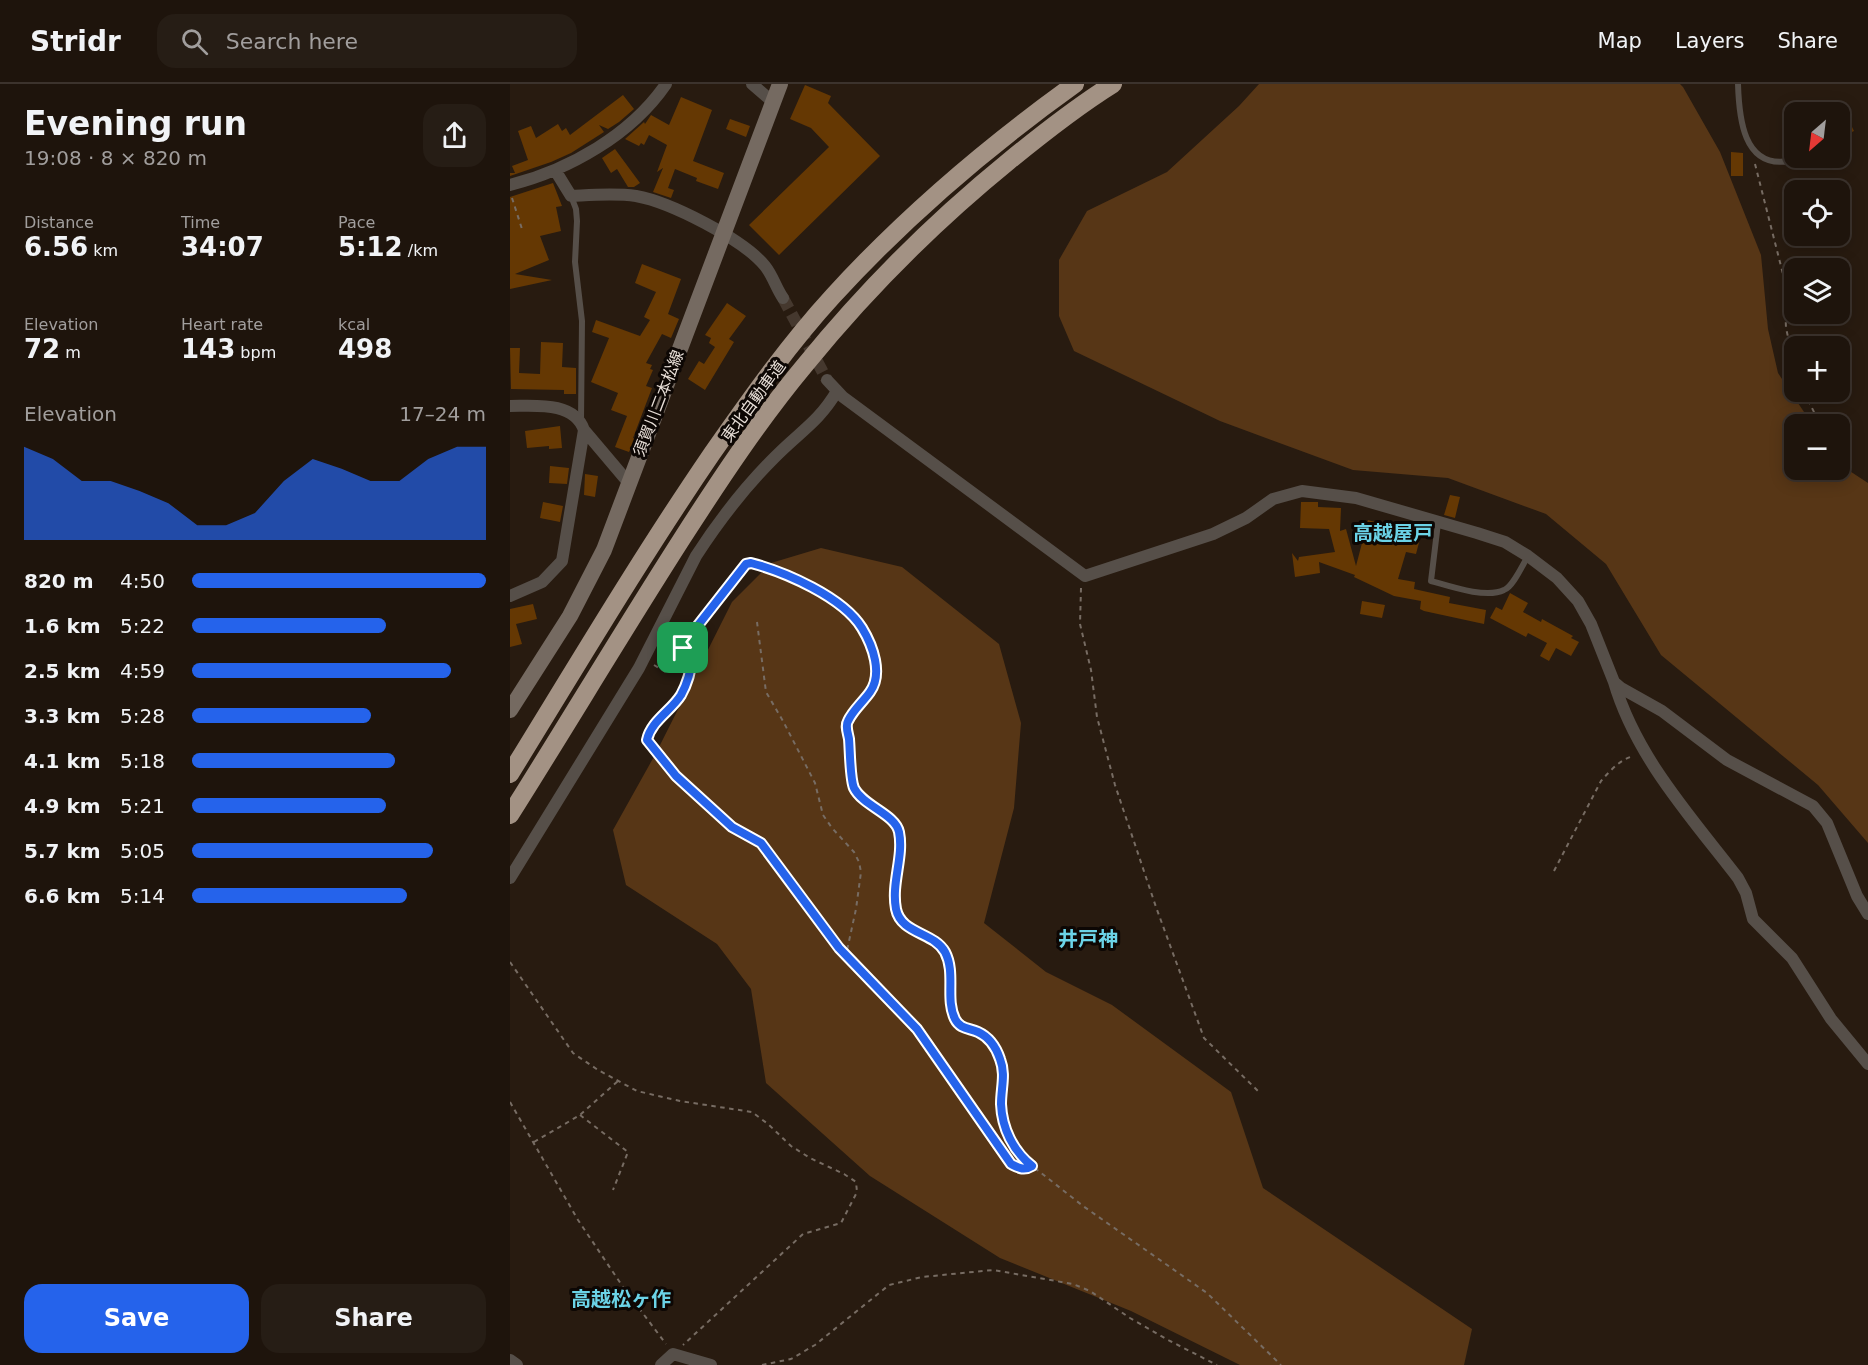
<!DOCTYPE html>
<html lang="en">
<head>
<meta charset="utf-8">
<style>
	:root { --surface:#1e140c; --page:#261d15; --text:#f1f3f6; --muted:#a19e9d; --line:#3c332d; --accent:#2563eb }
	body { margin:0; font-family:"DejaVu Sans","Noto Sans JP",sans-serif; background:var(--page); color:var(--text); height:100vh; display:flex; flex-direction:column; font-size:22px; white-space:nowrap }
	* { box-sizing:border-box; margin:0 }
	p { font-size:20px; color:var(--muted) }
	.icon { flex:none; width:33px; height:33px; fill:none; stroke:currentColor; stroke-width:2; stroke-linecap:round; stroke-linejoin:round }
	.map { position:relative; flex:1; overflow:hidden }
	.panel { display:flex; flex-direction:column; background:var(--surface); width:510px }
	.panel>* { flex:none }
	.needle { width:39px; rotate:208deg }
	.fabs { position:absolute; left:1274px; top:18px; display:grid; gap:12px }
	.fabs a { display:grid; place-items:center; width:66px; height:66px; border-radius:12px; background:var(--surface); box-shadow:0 3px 15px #0003,0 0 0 2px var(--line); font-size:30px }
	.pin { position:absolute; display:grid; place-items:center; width:51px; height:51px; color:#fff; margin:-26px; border-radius:12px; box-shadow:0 3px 9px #0006 }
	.round { display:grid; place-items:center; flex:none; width:63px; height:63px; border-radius:18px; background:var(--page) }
	.summary { display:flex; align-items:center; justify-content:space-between; height:102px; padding:0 24px }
	h1 { font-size:33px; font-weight:800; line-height:45px }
	.metrics { display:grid; grid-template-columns:repeat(3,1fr); gap:9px; height:102px; padding:6px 24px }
	.metrics div { display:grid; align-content:center }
	.metrics b { font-size:26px; font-weight:800 }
	.metrics small { font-size:16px; font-weight:400 }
	.metrics p { font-size:16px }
	.chart { height:168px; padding:12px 24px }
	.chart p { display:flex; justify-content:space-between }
	.chart svg { width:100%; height:108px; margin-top:6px; fill:var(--accent); opacity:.7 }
	.button { display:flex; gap:12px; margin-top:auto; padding:12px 24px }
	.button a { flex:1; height:69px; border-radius:18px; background:var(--accent); color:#fff; font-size:24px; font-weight:800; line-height:69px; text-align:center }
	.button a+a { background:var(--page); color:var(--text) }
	ul { padding:0 24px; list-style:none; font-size:20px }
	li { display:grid; grid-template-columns:96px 72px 1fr; align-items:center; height:45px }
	li i { height:15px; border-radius:8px; background:var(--accent) }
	header { display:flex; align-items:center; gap:36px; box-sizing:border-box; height:84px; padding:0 30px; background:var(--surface); border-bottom:2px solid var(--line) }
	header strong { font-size:28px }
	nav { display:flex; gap:33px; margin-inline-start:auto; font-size:21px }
	.search { width:420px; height:54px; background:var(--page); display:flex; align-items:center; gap:15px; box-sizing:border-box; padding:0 21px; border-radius:18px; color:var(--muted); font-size:22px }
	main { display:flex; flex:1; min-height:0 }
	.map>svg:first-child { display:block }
</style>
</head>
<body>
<header>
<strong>Stridr</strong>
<div class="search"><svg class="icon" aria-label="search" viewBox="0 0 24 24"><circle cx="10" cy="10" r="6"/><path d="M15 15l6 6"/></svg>Search here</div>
<nav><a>Map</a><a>Layers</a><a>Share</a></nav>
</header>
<main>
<section class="panel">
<div class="summary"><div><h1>Evening run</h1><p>19:08 · 8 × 820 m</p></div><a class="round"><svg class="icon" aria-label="share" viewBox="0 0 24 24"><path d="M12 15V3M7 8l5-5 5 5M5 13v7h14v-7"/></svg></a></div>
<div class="metrics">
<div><p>Distance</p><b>6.56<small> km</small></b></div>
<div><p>Time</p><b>34:07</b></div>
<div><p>Pace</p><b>5:12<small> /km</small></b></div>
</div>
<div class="metrics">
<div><p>Elevation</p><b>72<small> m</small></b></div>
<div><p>Heart rate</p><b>143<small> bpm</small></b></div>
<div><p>kcal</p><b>498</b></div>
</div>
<div class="chart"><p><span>Elevation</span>17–24 m</p>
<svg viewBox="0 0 160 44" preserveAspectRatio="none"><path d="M0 44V6L10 11L20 20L30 20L40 24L50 29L60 38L70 38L80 33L90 20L100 11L110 15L120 20L130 20L140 11L150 6L160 6V44z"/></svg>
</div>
<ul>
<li><b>820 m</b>4:50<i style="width:100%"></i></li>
<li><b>1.6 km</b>5:22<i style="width:66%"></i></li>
<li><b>2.5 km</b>4:59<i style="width:88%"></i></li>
<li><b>3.3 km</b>5:28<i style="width:61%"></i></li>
<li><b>4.1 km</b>5:18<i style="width:69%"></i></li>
<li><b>4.9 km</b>5:21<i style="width:66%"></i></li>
<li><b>5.7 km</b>5:05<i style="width:82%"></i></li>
<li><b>6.6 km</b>5:14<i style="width:73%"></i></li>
</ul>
<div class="button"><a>Save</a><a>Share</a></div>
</section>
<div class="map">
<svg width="1358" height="1281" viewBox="0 0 1358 1281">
	<rect width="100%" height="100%" fill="#281b10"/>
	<path fill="#573616" d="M749,0H1170L1173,3L1210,68L1251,171L1258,245L1268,289L1302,340H1284V386H1329V380L1358,399V759L1308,701L1151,571L1096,480L1036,430L938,394L843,386L710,337L564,267L549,232V176L577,127L657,88L729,22Z
		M311,464L392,483L489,560L511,639L504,724L474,839L536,888L602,921L721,1008L753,1104L962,1245L954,1281H730L621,1227L490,1174L360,1092L256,999L241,905L207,860L116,801L103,746L146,669L222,518L261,479Z"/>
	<path fill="#653803" d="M295,1L321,12L318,19L370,72L269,171L239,141L319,63L301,44L280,35Z
		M113,11L124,25L109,38L98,45L89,41L94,48L61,69L41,78L0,92V89H5L2,82L18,76L8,47L21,42L26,54L48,40L52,47L56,44L60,51Z
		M171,13L202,26L183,77L214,89L208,105L186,97L187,94L165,85L158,104L164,106L161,114L143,108L153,84L147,88L157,61L139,51L134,61L131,59L129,62L115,55L134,38L135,40L141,31L159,41Z
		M1329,17L1344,47L1329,54Z
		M220,35L240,42L236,53L216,45Z
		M105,65L130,99L124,103H118L107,85L101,89L92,74Z
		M1221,68L1233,69V92H1221Z
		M43,99L52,122L46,123L51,147L30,152L39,176L5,190L42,196L0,205V113Z
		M132,180L171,195L158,230L169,235L161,254L152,250L136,279L142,281L140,285L143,286L136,302L142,304L123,354L125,355L119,368L105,363L117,332L101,326L108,309L81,298L99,254L82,248L86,236L130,252L140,236L134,233L146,208L125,199Z
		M217,219L236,232L219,255L224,258L195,306L178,295L189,277L194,280L205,263L199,259L201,254L195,251Z
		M31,258L53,259L52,283L66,284V310H54V306L1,305L0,264H10L9,289L30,290Z
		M50,342L52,364L39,365V362L17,364L15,347Z
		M40,382L59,384L57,400L39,399Z
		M75,390L88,392L85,413L74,411Z
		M940,411L950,413L945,434L934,431Z
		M33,418L53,422L50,438L30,434Z
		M791,418H808V423L831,424L830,447L836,445L846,482L858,436L911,451L906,470L896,468L888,495L905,498L904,505L940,513L939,519L976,526L974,540L914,527L910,525L911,517L884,512L844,493L845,491L809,478L810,489L785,493L782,469L788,477L789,473L825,468L819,445L790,444Z
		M1000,509L1018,519L1013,528L1031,538L1032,535L1063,552L1061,554L1069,558L1061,572L1046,564L1039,577L1030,572L1037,559L1018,549L1016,553L980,534L986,523L992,526Z
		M852,517L875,521L872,534L850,530Z
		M23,520L27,535L6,540L12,560L0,563V525Z"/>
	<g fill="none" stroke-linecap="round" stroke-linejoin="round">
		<path stroke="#45382e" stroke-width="12" stroke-dasharray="12 6" stroke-linecap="butt" d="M273,214L317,296"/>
		<path stroke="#776c63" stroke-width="2" stroke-dasharray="4.5 4.5" stroke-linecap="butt" d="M1245,80L1274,194L1276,244L1284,280
			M2,114L12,145
			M1294,308L1310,340
			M571,504L570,540L581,586L587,633L605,701L646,823L694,954L749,1008
			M247,538L256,608L273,637L305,699L313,731L322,744L344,768L349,778L351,788L346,825L336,871
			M173,564L182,574C182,587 177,600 171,611C161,627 141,637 137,656L166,692L222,743L251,759L329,863L407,944L502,1080L514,1085L522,1082
			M144,581L156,588L160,587L178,554L236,480C254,476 283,495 299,503C331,518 360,541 365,578C366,584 367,591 365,596C360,612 343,622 337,638C336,643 342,693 344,701C348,722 381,726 388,745C396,766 379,802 387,827C394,850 422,848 434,867C447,887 437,916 446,938L476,952L487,966L493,984L491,1020L495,1043L503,1063L516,1077L573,1122L697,1209L771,1281
			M1044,787L1091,697C1100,687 1110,675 1124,672
			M0,878L63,969L88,986L127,1007L170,1017L242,1028L258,1040L281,1062L300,1074L334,1090L346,1098L347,1108L331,1139L293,1150L173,1261
			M0,1018L68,1136L113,1203L156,1260
			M70,1031L118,1068L103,1106
			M24,1058L70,1031L108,997
			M252,1281L281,1275L305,1261L379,1201L412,1193L483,1186L563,1200L580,1207L620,1234L660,1257L707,1281"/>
		<path stroke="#564f49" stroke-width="6" d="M1228,0C1229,33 1233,85 1279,77
			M61,112L66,125L67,137L65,178L72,237L71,337
			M928,439L921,497C939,502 976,515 994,506C1003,503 1013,480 1018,472"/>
		<path stroke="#564f49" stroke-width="12" d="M242,0L263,18
			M45,86L61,112C82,111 104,109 126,112C160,118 233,155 255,182C263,192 266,204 273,214
			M0,101C59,86 121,51 156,0
			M317,296L333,313L575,492L703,450L736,434L763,415L792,407L846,414L967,449L995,458L1018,472L1047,494L1068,517L1081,540L1104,598L1111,604L1152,627L1217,676L1303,722L1317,739L1347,812L1358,830
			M0,322C24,322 64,317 74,346L118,398
			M0,512L32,498L52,477L74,346
			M1104,598C1126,673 1181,733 1228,794L1236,809L1243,835L1282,874L1321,935L1358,980
			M0,794L129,584L186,472C208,438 235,403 264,374C288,349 309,338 327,307
			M0,1276L7,1281
			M151,1281L163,1270L201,1281"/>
		<path stroke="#756a61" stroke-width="16" d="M0,626L60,532L94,466L270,0"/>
		<path stroke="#a39284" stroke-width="18" d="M0,690C66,583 130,475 201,371C239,317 278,261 323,212C396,132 477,63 565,0
			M0,731C58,639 114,545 173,453C211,394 250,335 295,281C356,206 424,138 499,77C532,50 566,23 603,0"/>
	</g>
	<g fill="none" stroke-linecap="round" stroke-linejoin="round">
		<g stroke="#fff" stroke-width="12">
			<path id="route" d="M241,479C275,488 333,513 352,544C363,562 373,590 360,608C353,618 343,626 338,637C335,642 338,649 339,655C340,666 340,695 344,704C353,722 385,730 389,748C394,773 381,799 386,825C391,850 424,848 435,868C446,889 435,915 445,935C450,945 459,944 468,948C479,953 486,963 490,975C496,990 491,1004 491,1020C492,1044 503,1067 522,1082C514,1087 509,1084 501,1080L407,945L329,864L251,759L222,743L166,692L137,656C141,637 161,627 171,611C177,600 181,587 182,574L173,564L178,554L236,480Z"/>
		</g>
		<use href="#route" stroke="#2563eb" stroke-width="8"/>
	</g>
	<g text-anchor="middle" stroke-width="6" stroke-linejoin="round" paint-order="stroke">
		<g font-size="16" fill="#e8dfd8" stroke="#0d0704">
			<text transform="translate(243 317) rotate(-54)" y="6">東北自動車道</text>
			<text transform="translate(148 319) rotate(-69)" y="6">須賀川二本松線</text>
		</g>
		<g font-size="20" font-weight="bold" fill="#6bd3e7" stroke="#0d0704">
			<text x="883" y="456">高越屋戸</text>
			<text x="578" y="862">井戸神</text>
			<text x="111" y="1222">高越松ヶ作</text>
		</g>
	</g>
</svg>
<div class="fabs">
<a><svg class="needle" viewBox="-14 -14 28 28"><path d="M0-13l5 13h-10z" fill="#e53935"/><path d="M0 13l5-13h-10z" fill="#a19e9d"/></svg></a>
<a><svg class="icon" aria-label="locate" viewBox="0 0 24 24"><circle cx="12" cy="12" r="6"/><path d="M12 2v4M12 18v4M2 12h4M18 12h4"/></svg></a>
<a><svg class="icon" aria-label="layers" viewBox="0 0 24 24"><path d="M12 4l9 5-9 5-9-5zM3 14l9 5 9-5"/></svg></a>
<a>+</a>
<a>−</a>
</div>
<div class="pin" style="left:173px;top:564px;background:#1e9e55"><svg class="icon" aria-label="arrive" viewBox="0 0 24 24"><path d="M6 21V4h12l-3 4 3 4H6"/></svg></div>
</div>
</main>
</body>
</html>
